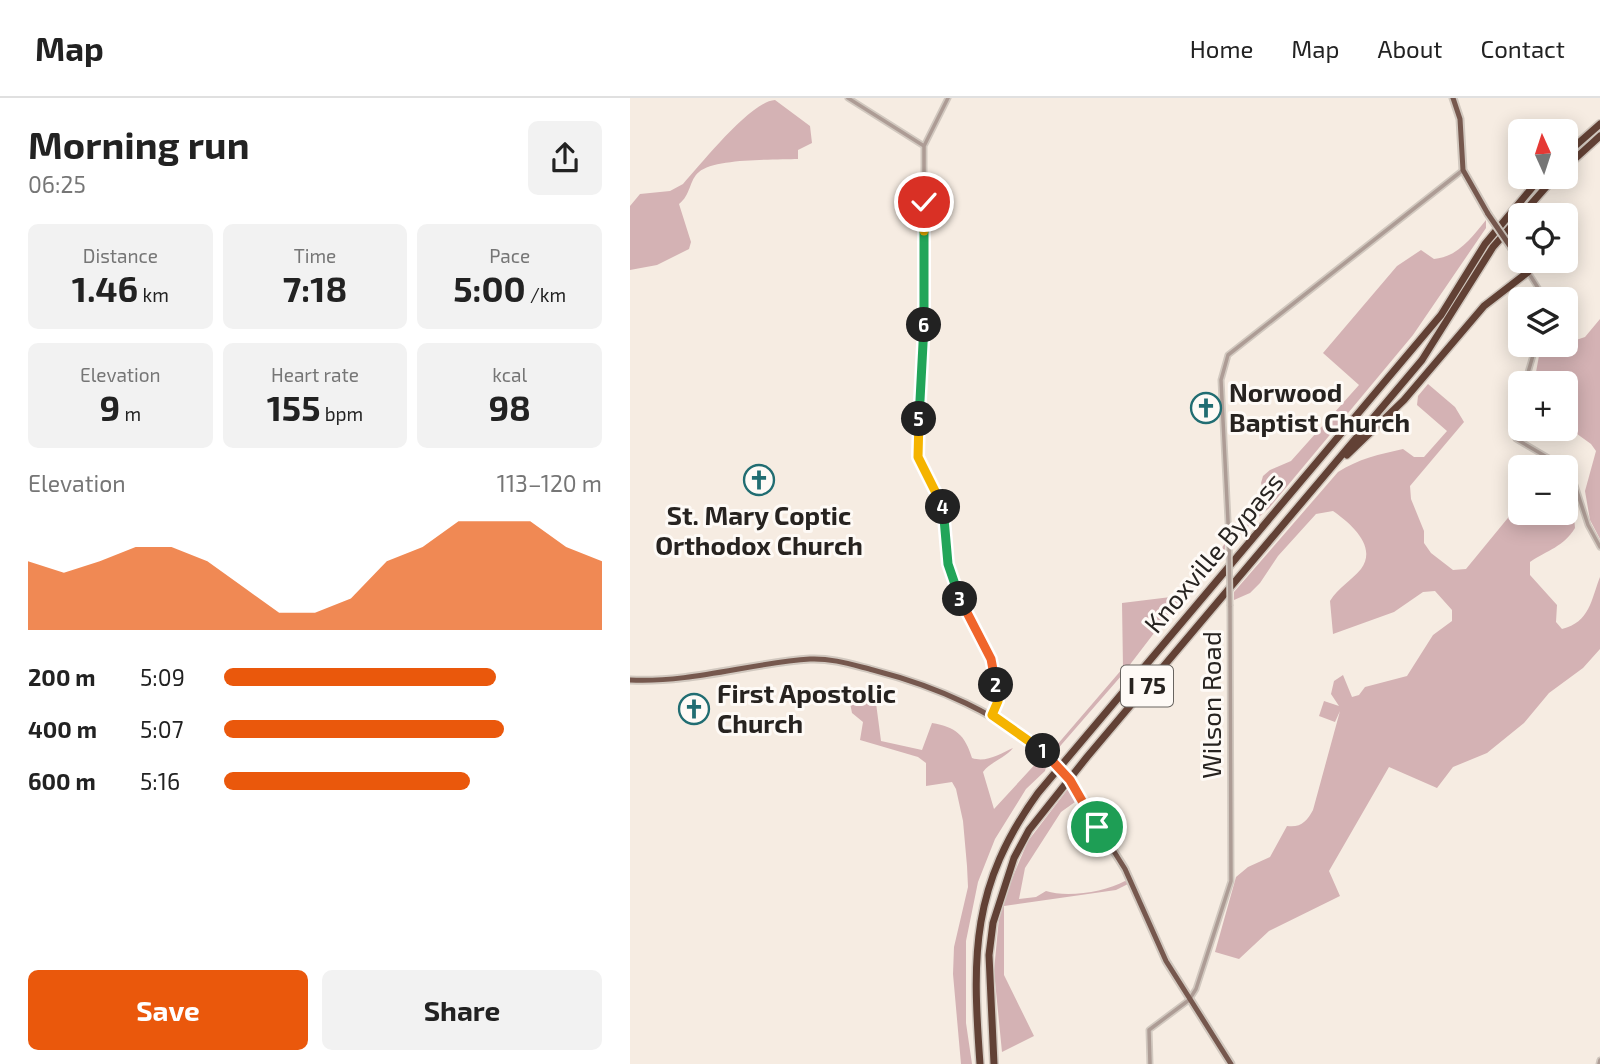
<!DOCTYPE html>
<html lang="en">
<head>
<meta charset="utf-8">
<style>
	:root { --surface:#fff; --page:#f2f2f2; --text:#222; --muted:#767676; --line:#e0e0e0; --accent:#ea580c }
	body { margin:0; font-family:"Exo 2",sans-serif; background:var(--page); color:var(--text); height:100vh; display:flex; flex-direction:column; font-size:26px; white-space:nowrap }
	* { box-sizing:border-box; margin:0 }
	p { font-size:23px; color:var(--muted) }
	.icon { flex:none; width:38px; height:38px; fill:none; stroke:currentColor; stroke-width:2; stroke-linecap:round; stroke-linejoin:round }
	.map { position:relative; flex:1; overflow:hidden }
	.side { display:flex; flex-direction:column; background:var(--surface); width:630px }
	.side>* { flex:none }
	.needle { width:46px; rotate:357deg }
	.tools { position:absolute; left:878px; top:21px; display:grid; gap:14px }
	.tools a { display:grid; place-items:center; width:70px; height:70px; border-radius:10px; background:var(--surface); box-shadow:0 4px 18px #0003; font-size:35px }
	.pin { position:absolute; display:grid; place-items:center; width:60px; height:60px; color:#fff; margin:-30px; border:4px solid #fff; border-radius:50%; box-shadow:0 2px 7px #0007 }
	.km { position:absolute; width:35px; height:35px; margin:-18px; border-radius:50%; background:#222; color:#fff; font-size:19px; line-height:35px; text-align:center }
	.round { display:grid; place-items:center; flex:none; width:74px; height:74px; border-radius:10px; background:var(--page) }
	.overview { display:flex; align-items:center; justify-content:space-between; height:119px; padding:0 28px }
	h1 { font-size:38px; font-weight:700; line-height:52px }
	.metrics { display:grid; grid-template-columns:repeat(3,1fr); gap:10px; height:119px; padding:7px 28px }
	.metrics div { display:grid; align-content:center; border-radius:10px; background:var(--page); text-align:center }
	.metrics b { font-size:35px; font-weight:700 }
	.metrics small { font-size:19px; font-weight:400 }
	.metrics p { font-size:19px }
	.chart { height:196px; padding:14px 28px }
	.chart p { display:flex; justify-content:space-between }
	.chart svg { width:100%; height:126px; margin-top:7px; fill:var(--accent); opacity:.7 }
	.button { display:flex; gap:14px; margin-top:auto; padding:14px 28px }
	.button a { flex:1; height:80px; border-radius:10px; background:var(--accent); color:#fff; font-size:28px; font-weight:700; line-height:80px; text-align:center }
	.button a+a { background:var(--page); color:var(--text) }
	ul { padding:0 28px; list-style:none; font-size:23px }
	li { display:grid; grid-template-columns:112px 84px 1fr; align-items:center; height:52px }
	li i { height:18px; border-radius:9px; background:var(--accent) }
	header { display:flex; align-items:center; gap:42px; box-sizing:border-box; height:98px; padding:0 35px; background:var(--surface); border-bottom:2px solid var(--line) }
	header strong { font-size:33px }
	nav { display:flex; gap:38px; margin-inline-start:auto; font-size:24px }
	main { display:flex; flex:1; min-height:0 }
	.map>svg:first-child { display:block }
</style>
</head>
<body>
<header>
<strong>Map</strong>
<nav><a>Home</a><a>Map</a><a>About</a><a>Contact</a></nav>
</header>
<main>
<section class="side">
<div class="overview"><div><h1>Morning run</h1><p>06:25</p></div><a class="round"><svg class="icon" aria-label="share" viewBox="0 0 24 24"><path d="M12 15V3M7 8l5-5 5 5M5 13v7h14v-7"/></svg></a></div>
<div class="metrics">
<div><p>Distance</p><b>1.46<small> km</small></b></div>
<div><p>Time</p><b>7:18</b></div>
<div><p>Pace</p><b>5:00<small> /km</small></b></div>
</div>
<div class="metrics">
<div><p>Elevation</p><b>9<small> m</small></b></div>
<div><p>Heart rate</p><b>155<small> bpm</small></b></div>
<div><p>kcal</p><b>98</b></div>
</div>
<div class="chart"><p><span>Elevation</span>113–120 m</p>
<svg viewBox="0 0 160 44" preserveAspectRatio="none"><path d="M0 44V20L10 24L20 20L30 15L40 15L50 20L60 29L70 38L80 38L90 33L100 20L110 15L120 6L130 6L140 6L150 15L160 20V44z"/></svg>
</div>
<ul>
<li><b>200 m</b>5:09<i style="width:72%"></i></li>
<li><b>400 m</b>5:07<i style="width:74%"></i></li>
<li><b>600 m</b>5:16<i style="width:65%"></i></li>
</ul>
<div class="button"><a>Save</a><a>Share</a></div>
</section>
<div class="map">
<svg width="970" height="966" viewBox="0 0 970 966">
	<rect width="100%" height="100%" fill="#f6ece2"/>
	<path fill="#d4b2b4" d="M145,2L180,28L182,45L168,52V61C146,62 85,60 69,74C59,82 61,97 49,106L61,144L59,151L27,167L0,172V108L10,96L40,93L53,86C71,66 121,3 145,2Z
		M856,122V130L783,237L639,410L603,442L636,403L631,385L633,378L640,372L661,363L729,287L693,255L767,168L791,152L804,161C828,159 842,139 856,122Z
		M970,221V441L960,422L955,393L966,353L961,346L936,328V285H904L911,247H936V236L946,242L955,239Z
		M798,286L825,309L834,324L780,388L781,401L794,433V445L801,455L823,472L836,471L891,404V415H936V404L944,419L945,430C933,449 918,452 900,464V477L927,507L926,524L932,531C960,524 961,502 970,479V551L953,570L919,595L894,625L857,655L823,669L807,690L759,669L699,773L710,798L639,833L609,861L585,854L606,779L618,769L640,759L657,728C671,730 677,723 683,712L710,613L705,624L689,618L694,603L709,608L701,596L704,583L713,577L722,599L729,597L735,589L777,578L803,537L822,523V512L805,493L793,494L764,514L703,536L700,503C708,490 722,482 731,471C748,448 720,425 703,413L686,416L648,458L630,485L620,495L604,502V494L708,374C728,361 750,356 773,351L784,359H794L817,333L787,307L788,298Z
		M595,445V459L544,509L492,577L425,654L420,655L493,570L492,505L549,498L578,472Z
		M186,592L246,605L251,643L292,652L302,625C326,629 335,637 342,660C356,665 370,656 383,650C374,661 360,664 353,674L364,711L410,661H418L415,673L396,691L365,741L348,784L336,843V925L342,966H331L323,876L324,849L338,789L337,768L333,723L326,691L322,684L296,688V665L288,659L230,642L233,624L222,615L220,605L196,602Z
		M437,692L443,693L445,704L431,714L395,770L389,801L406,799L416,793C437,800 475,794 495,783L500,785L486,792L374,808V877L404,938L372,954L364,873L370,809L398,743Z"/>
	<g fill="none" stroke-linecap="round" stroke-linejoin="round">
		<g stroke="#d1c8bf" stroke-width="7">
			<path id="minor" d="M218,0L294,48
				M318,0L294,48V247L288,359L313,411L318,465L326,492L336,517L361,561L367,603L362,617
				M898,174L915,201
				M895,285L906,247
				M891,299L883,326L886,341L934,369
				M936,371L941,375L958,427L970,449
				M599,443L591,282L598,257L833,72
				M520,966L519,932L559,902L566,891L601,783L600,508
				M969,966L970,962"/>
		</g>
		<g stroke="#d1c8bf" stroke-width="9">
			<path id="major" d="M823,0L830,21L833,72L858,116
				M882,151L898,174
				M0,582C62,585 120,565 180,561C202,560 223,567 243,572C309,589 367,615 419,659
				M446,693L495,771L536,863L601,966"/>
		</g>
		<g stroke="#d1c8bf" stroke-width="10">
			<path id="highway" d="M936,56L970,26
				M936,69L970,38
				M717,357L774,302L854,208L898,174
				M350,966C342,856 341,788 408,695L811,217L855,146L911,79
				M364,966L359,857L363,825L384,760L399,732L457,659L792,262L863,149L925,79"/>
		</g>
		<use href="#minor" stroke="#ad9c95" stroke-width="3.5"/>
		<use href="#major" stroke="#76584e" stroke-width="5"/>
		<use href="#highway" stroke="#624135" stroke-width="7"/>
		<g stroke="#d1c8bf" stroke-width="7" stroke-linecap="butt">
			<path id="minor-bridge" d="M599,443L600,508"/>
		</g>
		<g stroke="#d1c8bf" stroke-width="9" stroke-linecap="butt">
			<path id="major-bridge" d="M858,116L882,151
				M419,659L446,693"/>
		</g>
		<use href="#minor-bridge" stroke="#ad9c95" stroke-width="3.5"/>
		<use href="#major-bridge" stroke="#76584e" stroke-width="5"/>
	</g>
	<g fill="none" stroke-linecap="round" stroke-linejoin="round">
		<g stroke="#fff" stroke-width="14">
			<path id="split-1" d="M413,653L440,682L467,729"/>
		</g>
		<g stroke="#fff" stroke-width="14">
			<path id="split-2" d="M366,587L368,603L362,617L413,653"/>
		</g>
		<g stroke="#fff" stroke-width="14">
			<path id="split-3" d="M330,501L361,561L366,587"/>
		</g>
		<g stroke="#fff" stroke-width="14">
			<path id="split-4" d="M313,409L318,466L330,501"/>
		</g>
		<g stroke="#fff" stroke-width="14">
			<path id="split-5" d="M289,321L288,359L313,409"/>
		</g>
		<g stroke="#fff" stroke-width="14">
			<path id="split-6" d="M289,321L294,227"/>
		</g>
		<g stroke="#fff" stroke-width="14">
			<path id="split-7" d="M294,133V227"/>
		</g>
		<g stroke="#fff" stroke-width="14">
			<path id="split-8" d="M294,133V104"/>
		</g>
		<use href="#split-1" stroke="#f0652b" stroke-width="9"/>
		<use href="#split-2" stroke="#f5b400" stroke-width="9"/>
		<use href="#split-3" stroke="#f0652b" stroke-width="9"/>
		<use href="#split-4" stroke="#22a559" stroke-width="9"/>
		<use href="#split-5" stroke="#f5b400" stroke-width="9"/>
		<use href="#split-6" stroke="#22a559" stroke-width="9"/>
		<use href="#split-7" stroke="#22a559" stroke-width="9"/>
		<use href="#split-8" stroke="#f5b400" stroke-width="9"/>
	</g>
	<defs>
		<g id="church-ring" transform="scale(1.575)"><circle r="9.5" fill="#fefaf6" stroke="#216d72" stroke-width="1.5"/><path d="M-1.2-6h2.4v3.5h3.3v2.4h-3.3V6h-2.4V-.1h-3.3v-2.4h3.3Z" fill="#216d72"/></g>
	</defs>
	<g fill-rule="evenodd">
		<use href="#church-ring" x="576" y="310"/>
		<use href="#church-ring" x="129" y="382"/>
		<use href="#church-ring" x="64" y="611"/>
	</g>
	<g text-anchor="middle" stroke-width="6" stroke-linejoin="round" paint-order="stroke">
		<rect fill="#fefaf6" stroke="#686460" stroke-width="2" x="491" y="567.5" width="52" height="41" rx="5"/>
		<g font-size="24" font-weight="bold" fill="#272320">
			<text x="517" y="596">I 75</text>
		</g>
		<g font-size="26" font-weight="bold" fill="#272320" stroke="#fefaf6" text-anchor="start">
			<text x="599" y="304">Norwood<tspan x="599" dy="30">Baptist Church</tspan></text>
			<text x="129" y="427" text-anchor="middle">St. Mary Coptic<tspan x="129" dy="30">Orthodox Church</tspan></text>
			<text x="87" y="605">First Apostolic<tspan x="87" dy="30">Church</tspan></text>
		</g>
		<g font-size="26" fill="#272320" stroke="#fefaf6">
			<text transform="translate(584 455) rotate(-50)" y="9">Knoxville Bypass</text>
			<text transform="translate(582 607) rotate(-90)" y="9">Wilson Road</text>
		</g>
	</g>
</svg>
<div class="tools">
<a><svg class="needle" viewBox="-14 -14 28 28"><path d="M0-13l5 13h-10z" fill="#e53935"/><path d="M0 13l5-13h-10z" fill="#767676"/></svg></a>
<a><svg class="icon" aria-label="locate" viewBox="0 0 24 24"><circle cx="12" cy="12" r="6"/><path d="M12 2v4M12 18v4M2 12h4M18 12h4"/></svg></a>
<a><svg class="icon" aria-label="layers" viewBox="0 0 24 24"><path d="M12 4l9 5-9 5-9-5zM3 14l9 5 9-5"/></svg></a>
<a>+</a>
<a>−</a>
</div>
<div class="pin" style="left:467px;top:729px;background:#1e9e55"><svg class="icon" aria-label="arrive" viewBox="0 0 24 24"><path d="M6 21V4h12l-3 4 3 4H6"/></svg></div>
<div class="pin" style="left:294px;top:104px;background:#d93025"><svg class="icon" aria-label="check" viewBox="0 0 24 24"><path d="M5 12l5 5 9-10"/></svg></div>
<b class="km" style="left:413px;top:653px">1</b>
<b class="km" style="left:366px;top:587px">2</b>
<b class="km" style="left:330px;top:501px">3</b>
<b class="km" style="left:313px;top:409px">4</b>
<b class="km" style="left:289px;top:321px">5</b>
<b class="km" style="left:294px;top:227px">6</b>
</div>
</main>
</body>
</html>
